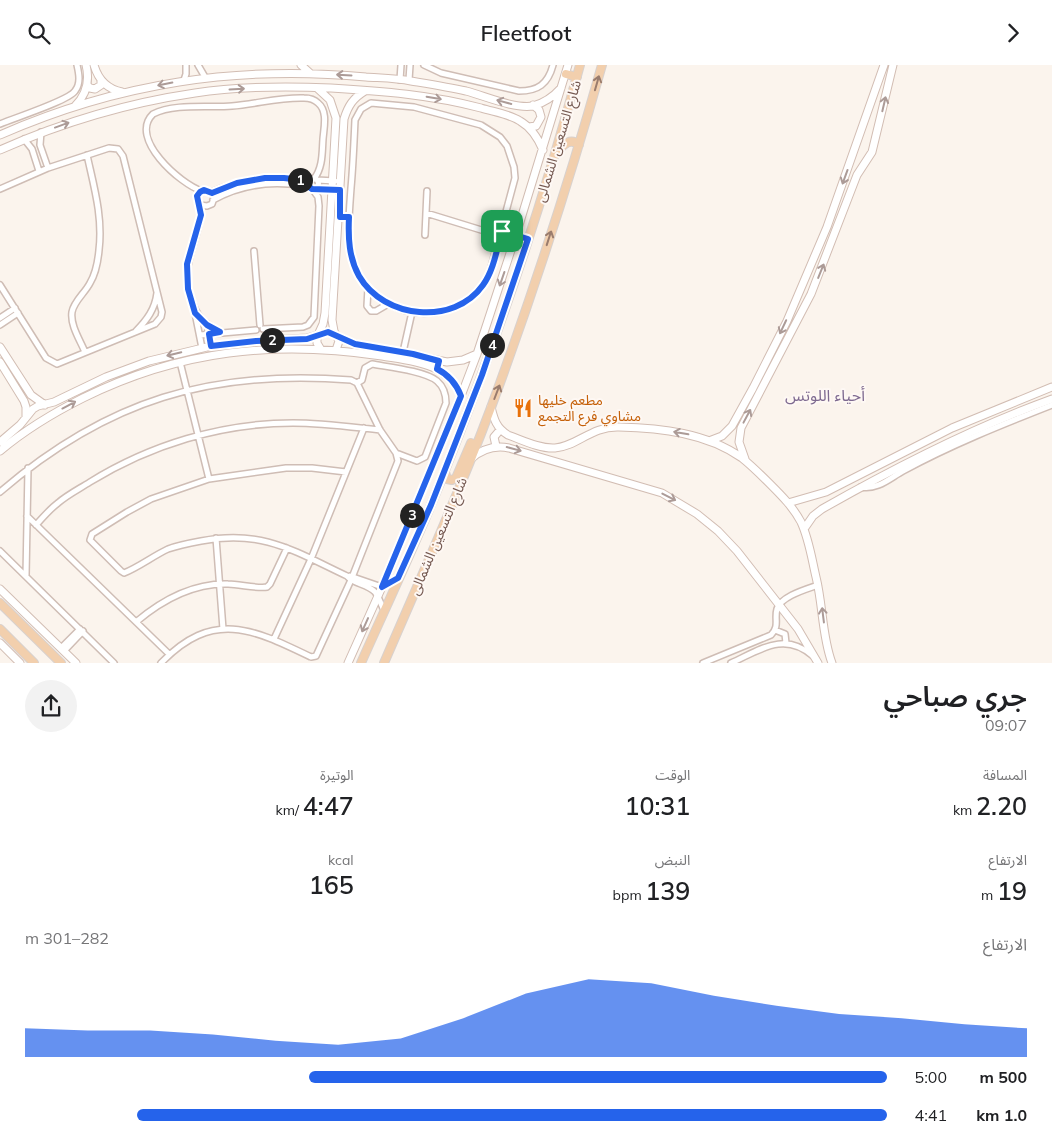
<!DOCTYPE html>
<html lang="ar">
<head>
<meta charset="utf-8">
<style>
	:root { --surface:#fff; --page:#f2f2f2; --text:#202124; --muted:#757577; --accent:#2563eb }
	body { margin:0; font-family:Mulish,"Noto Sans Arabic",sans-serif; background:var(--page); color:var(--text); direction:rtl; height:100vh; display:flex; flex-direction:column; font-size:19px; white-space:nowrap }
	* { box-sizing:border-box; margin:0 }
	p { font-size:16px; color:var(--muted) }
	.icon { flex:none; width:28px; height:28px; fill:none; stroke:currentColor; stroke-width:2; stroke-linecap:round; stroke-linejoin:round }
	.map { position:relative; height:598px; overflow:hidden; direction:ltr }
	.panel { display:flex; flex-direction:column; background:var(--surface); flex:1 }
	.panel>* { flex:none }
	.pin { position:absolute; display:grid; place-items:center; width:42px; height:42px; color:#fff; margin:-21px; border-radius:10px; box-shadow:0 2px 8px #0006 }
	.km { position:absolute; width:25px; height:25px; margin:-12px; border-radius:50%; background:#222; color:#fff; font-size:14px; line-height:25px; text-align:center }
	.round { display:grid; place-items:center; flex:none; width:52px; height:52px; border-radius:26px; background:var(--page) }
	.summary { display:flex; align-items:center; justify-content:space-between; height:85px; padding:0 25px }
	h1 { font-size:28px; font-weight:600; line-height:38px }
	.stats { display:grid; grid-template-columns:repeat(3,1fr); gap:8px; height:85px; padding:5px 25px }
	.stats div { display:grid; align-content:center }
	.stats b { font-size:25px; font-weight:600 }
	.stats small { font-size:14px; font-weight:400 }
	.stats p { font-size:14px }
	.chart { height:140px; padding:10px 25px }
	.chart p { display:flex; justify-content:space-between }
	.chart svg { width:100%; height:90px; margin-top:5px; fill:var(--accent); opacity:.7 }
	ul { padding:0 25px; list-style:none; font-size:16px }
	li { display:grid; grid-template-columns:80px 60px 1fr; align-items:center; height:38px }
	li i { height:12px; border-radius:6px; background:var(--accent) }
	header { display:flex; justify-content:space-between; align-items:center; height:65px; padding:0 25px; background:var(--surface); font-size:22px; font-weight:600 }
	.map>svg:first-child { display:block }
</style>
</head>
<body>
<header><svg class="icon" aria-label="forward" viewBox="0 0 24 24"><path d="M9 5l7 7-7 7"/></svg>Fleetfoot<svg class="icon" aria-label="search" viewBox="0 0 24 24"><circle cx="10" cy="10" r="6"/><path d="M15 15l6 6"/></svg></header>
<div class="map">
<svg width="1052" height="598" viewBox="0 0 1052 598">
	<rect width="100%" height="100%" fill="#fbf4ed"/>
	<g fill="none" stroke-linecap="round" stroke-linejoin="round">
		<g stroke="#cfbdb5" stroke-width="8">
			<path id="street" d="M198,0L205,12
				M424,0L441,8L519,26C538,26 548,19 553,0
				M184,15L186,9V0
				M400,15L401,0
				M409,15L410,0
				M371,38L414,42L481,60L500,72L507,81L514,102L515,113L489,210C476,233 454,247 428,248C413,249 397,244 384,236C342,210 348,166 351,123C353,101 354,78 355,55L361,44Z
				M0,59C14,53 68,36 75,26C81,18 79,9 77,0
				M41,67L40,80L48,103
				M24,74L32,84L39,106
				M307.5 119a5.5 5.5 0 1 1 11 0a5.5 5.5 0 1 1-11 0Z
				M317,115L335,116
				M0,124L48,103L109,83L118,84L123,91L162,247L161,252L155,259L57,299L46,293L0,220
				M316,124L340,125
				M202,126C180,119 128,73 153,49C175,38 208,43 232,41C257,39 280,32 304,33C309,33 314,34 318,38C328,46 324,62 323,74C322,88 323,102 314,114
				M212,127C243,113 275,110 309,117
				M213,135C244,118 275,115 309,122
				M200,140L207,141L212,139L214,133L212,127L204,125L200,127L197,131C197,139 202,145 200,154C195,183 180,203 191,233C197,253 203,257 220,267
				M426,148L491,168L499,176L525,184
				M498,167L502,166L529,174
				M425,170L427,126
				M254,186L260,260
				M368,223L367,241L371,246H376L388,239
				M195,248L202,283
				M0,253L15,243
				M0,260L18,248
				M263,264L303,262L308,260L314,252L319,141L318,132L313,125
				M136,266C147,255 155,244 157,228
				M208,266L211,281
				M200,270L256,265
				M85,287C80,275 70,260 72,247C74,236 85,228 90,218C96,208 98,196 99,185C103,152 94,122 87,90
				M403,287L412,247
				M180,297L209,414
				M357,318L362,315L365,303L372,299C388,302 425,306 437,316C444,322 446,329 446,338L425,392L417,396L396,388
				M346,407L312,403H286L209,414L151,434L127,447L92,469L90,475L121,506L124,508C139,502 153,491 168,484C179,480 190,478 201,476C262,464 294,486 347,511C354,519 367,519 375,527C379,532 381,540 384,545
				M861,422C878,425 890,413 903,406C951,380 1001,360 1052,340
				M0,427C107,335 211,304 351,315L357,318L380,365L396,388L398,396L351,515L316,591L311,592C253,564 213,544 161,598
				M27,451L169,589
				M36,460C43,452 50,444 58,438C67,430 79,424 90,417C150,380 221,358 293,358C322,358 351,362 380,365
				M216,473L223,564
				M0,486L114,598
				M26,511L28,403
				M350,511L382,522L398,513
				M136,557C162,535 194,518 228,519C239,519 258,524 267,522L270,519L287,483
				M775,565L785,569L786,578
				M274,574L311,494L364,363
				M61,583L80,564
				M64,586L83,566
				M703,598L771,570C780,561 774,554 777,544C781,531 807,524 818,520
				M731,598C760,585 784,566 813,591"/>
		</g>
		<g stroke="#d2bdb3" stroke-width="9">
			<path id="secondary" d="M94,0C98,14 107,24 122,27
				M301,0L310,8
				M87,20L90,23L95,24L101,20V16
				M317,23L330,35L336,53L325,248L323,259L317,272V278L320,283
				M75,41C87,29 90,16 86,0
				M529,62L536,61L541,52L539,45L533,40
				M0,70C118,18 237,0 366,12C381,13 396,13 411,16C429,19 448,22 466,26C485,31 514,44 533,41C544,38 553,32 561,23
				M0,85C63,57 127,38 195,28C240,21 286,21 331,23C382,26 432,30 481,43C494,47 509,49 520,56C532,63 538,73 543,85
				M0,282L31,330L45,340
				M336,285L339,276L334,266L332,255L344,54C348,41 353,33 365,26
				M0,297L24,336L26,342V352
				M491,342C494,354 496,363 508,370C522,375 540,384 555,383C578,381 591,361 619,362C661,363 707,368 742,393C752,401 761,410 770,419C782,431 793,442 801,457C809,474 812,495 816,512C823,540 822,572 832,598
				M709,376L722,371L732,361L753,323L787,256L827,162L884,0
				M0,377L20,360L33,344L38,341L54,337L106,312L149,296L207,282L256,276L307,273L328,267L355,279L447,297L463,295L477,289
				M496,381L494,372L500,365
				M0,386C25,365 53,348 83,333C180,285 275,275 382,291C412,296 449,298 461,331
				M471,394C482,384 494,380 509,383L662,428L697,449L718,466L737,486L798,564L818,598
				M745,394L739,377L741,363L811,229L857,110L872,87L893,0
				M788,438L826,427L952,363L1052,322
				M804,464L813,451L822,444C896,402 972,363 1052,334
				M0,524L76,598
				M0,578L20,598
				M348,598L382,522L461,331L477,289L516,170L568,0"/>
		</g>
		<g stroke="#d8d1ce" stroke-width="10">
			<path id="primary" d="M566,9L577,12
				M555,89C562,82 569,71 579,80
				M445,407L447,414L452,415L456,413L471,378
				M0,538L61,598
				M0,564L34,598
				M361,598C389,535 419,472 444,408C497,275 543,138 580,0
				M384,598C424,505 466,413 500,318C538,213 572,107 602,0"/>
		</g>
		<use href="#street" stroke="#fff" stroke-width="5"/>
		<use href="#secondary" stroke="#fff" stroke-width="7"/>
		<use href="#primary" stroke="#f2cfad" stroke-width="8"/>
	</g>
	<defs><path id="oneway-shaft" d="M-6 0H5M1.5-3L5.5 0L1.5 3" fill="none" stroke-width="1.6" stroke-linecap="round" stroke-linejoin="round" transform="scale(1.25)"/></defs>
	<g stroke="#ac9b97">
		<use href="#oneway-shaft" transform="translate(344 10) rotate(-177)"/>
		<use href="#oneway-shaft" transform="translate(165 19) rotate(169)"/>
		<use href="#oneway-shaft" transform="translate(237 24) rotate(-3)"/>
		<use href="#oneway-shaft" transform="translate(434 33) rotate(10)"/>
		<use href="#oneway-shaft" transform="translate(504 37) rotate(-165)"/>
		<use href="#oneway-shaft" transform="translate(884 39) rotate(-77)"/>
		<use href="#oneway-shaft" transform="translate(62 60) rotate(-20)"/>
		<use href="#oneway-shaft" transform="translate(845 112) rotate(110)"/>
		<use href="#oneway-shaft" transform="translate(821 206) rotate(-68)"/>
		<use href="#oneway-shaft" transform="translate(502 214) rotate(109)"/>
		<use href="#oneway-shaft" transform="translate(783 262) rotate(115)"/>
		<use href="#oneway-shaft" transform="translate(174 289) rotate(166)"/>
		<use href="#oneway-shaft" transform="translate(69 340) rotate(-28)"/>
		<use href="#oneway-shaft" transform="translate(747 351) rotate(-62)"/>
		<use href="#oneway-shaft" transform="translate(681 368) rotate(-170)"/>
		<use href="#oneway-shaft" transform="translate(514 384) rotate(15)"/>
		<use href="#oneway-shaft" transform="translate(669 432) rotate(27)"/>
		<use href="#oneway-shaft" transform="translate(823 550) rotate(-97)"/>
		<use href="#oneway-shaft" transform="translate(365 560) rotate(114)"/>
	</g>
	<g stroke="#9a7c6d">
		<use href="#oneway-shaft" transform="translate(597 18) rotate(-74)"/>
		<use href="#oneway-shaft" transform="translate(549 173) rotate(-72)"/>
		<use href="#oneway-shaft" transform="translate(497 327) rotate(-69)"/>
	</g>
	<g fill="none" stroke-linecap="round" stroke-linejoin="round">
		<g stroke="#fff" stroke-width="10">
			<path id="route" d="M265,113H284L309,116L308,121L312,124L340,125V152H349C348,173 349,193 359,211C384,254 454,261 483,220C494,205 497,183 502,166L528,174L482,310L431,440L398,513L382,522L461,331C456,318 449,310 437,304L439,296L413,289L355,279L328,267L307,274L256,276L211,281L209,269L220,267L207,260L195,248L188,224L187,199L201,150L197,131L200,127L204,125L212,128L237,118Z"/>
		</g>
		<use href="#route" stroke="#2563eb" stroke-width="6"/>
	</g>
	<defs>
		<g id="restaurant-bare" transform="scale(1.5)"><path d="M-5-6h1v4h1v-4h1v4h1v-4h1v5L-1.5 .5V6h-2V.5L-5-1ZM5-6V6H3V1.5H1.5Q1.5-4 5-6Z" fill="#e8710a" stroke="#fef8f4" stroke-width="2.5" paint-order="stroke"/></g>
	</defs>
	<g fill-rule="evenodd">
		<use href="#restaurant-bare" x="523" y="343"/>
	</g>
	<g text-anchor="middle" stroke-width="4" stroke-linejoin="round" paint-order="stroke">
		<g font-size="14" fill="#755951" stroke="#fef8f4">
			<text transform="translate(558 76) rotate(-73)" y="5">شارع التسعين الشمالى</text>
			<text transform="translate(438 471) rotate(-67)" y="5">شارع التسعين الشمالى</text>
		</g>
		<g font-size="14" fill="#c56008" stroke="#fef8f4" text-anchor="start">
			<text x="538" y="340">مطعم خليها<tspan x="538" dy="16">مشاوي فرع التجمع</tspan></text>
		</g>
		<g font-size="16" fill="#7e6a90" stroke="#fef8f4">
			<text x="825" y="336">أحياء اللوتس</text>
		</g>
	</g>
</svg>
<div class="pin" style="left:502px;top:166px;background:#1e9e55"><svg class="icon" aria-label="arrive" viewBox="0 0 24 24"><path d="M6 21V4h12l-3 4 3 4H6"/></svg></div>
<b class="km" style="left:300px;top:115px">1</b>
<b class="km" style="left:272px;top:275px">2</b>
<b class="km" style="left:412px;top:450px">3</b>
<b class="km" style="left:492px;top:280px">4</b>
</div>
<section class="panel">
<div class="summary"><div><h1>جري صباحي</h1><p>09:07</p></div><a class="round"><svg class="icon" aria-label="share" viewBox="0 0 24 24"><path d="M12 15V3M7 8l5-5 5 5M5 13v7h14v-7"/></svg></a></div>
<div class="stats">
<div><p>المسافة</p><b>2.20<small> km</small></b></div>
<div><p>الوقت</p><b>10:31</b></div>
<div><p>الوتيرة</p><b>4:47<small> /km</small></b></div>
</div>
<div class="stats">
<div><p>الارتفاع</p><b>19<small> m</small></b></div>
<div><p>النبض</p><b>139<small> bpm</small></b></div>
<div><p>kcal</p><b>165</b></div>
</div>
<div class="chart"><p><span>الارتفاع</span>282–301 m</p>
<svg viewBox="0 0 160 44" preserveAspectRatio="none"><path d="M0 44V30L10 31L20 31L30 33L40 36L50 38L60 35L70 25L80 13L90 6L100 8L110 14L120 19L130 23L140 25L150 28L160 30V44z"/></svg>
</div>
<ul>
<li><b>500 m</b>5:00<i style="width:67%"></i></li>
<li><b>1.0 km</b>4:41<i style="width:87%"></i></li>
</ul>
</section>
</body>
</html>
